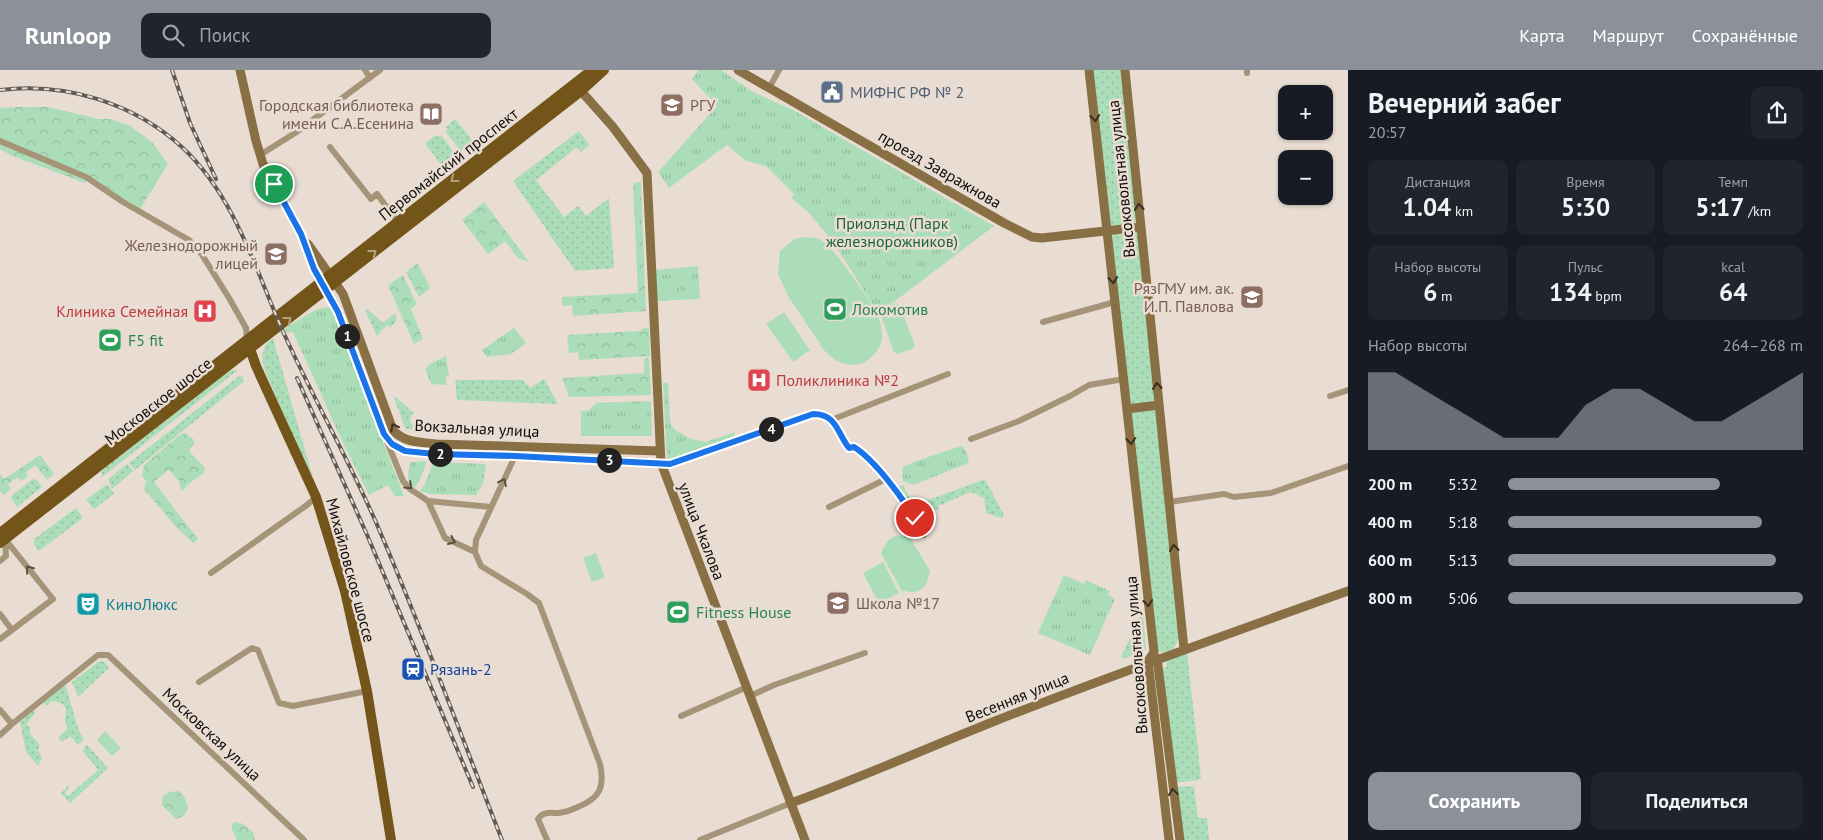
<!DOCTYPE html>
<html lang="ru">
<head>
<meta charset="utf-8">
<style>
	:root { --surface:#171b24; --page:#20242c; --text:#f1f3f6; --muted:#9ea1a6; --accent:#8c9099 }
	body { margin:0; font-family:"PT Sans",sans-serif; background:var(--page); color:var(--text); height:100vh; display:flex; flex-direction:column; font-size:19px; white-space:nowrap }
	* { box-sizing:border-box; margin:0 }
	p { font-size:16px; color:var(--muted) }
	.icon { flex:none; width:28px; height:28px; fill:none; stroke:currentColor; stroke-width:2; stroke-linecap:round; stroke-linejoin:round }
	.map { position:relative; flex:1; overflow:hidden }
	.sheet { display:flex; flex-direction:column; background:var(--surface); width:475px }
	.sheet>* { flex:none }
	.fabs { position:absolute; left:1278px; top:15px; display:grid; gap:10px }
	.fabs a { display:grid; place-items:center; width:55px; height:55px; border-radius:10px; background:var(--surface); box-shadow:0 1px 4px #0004; font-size:25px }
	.pin { position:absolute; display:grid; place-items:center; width:42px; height:42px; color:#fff; margin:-21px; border:2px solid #fff; border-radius:50%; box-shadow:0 1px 5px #0007 }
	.km { position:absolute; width:25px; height:25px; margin:-12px; border-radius:50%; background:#222; color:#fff; font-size:14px; line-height:25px; text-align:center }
	.round { display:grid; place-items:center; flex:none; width:52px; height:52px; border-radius:10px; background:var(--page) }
	.headline { display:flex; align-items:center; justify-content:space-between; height:85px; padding:0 20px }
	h1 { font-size:28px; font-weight:700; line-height:38px }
	.stats { display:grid; grid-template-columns:repeat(3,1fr); gap:8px; height:85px; padding:5px 20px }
	.stats div { display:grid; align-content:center; border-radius:10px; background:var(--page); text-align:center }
	.stats b { font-size:25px; font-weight:700 }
	.stats small { font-size:14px; font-weight:400 }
	.stats p { font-size:14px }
	.chart { height:140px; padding:10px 20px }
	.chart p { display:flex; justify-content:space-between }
	.chart svg { width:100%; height:90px; margin-top:5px; fill:var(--accent); opacity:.7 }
	.primary-button { display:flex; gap:10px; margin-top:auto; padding:10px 20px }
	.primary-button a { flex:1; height:58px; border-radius:10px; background:var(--accent); color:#fff; font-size:20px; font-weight:700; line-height:58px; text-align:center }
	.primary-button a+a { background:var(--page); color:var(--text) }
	ul { padding:0 20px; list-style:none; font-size:16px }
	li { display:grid; grid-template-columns:80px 60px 1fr; align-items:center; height:38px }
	li i { height:12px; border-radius:6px; background:var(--accent) }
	header { display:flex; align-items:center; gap:30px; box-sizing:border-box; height:70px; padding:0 25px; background:var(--accent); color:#fff }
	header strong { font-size:24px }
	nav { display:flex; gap:28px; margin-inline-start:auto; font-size:18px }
	.search { width:350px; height:45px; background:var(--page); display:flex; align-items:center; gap:12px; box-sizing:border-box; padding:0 18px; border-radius:10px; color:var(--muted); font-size:19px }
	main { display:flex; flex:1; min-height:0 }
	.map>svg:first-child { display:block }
</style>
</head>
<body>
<header>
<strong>Runloop</strong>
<div class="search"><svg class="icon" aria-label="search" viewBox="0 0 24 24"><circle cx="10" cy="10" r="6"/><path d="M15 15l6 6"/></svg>Поиск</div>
<nav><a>Карта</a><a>Маршрут</a><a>Сохранённые</a></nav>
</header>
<main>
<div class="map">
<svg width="1348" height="770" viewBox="0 0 1348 770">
	<defs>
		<pattern id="grass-dots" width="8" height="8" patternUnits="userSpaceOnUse" patternTransform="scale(1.25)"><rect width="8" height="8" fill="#abdeb8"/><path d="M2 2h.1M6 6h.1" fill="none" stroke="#92bd9d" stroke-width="1.8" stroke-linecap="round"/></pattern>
		<pattern id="forest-crowns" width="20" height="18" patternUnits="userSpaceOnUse" patternTransform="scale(1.25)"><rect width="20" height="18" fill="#abdeb8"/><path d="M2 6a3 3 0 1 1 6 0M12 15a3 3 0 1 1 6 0" fill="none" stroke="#92bd9d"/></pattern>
		<pattern id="park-tufts" width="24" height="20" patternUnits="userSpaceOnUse" patternTransform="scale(1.25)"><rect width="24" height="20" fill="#abdeb8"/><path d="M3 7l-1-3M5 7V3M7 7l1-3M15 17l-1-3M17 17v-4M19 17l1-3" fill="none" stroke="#92bd9d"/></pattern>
	</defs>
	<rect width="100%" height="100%" fill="#e9ddd3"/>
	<path fill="url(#grass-dots)" d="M1092,0H1122L1137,150L1133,154L1111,156L1109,153Z
		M455,49L473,71L461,81L445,61L448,59L446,57Z
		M579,61L589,75L581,82L577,77L536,110L564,147L578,136L586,146L609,128L614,198L575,201L513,111Z
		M436,65L438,67L441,65L456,85L442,96L425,73Z
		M1136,161L1138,163L1156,333L1131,334L1129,330L1112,166L1114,164Z
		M367,239L383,253L395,243L397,250L391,257L387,255L377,266L365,240Z
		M273,268L319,429L264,298C261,284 262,277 273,268Z
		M233,300H238L102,407V402L106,397L227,303Z
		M239,306H243L244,311L135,400L129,393Z
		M544,309L558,334L457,330L455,310H523L530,318Z
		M393,325L414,343L411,346L410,351L413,356L412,360L405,358Z
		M1156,338L1179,551C1179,565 1179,587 1158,581L1131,342Z
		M127,394L133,401L112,419L108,409Z
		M33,409L37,410L42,417L17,437L11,428L12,425Z
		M985,409L1004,445L1002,448L986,443L984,428L971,422L938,436L939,441L935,439L914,440H911L895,418L903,415L912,433L915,435Z
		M107,414L114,424L94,439L86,430Z
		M76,438L83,448L39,481L34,474V469Z
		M1143,545L1146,579L1123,589L1121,587L1140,546Z
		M1187,582L1201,708L1199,710L1173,713L1162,601L1163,598L1167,597L1166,591Z
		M99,591L105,592L109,598L78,627L72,612Z
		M65,614L79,661L84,669L78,675L70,666L62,672L58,668L68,658L65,653L66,638C62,633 58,631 51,631L47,636L43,632Z
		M34,640L35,644L26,654L30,658V664L40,675L38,681L42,688L38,696L26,682L20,652Z
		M85,675H87L108,698L70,733L61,723L68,716L69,718L65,723L68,726L98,700L83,681Z
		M1194,716L1198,748H1207L1209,770H1182L1175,717Z"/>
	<path fill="url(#forest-crowns)" d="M17,37H48L99,49H111L130,56L152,72L168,94L140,139L89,108L85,113L10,85L0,79V38Z
		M641,112L646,241L573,246L572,235L562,236V227L638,223L633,113Z
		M484,132L529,192L518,188L505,171L488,184L462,150Z
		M417,193L425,207L430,218L419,227L406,202Z
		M403,205L417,234L411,239L423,269L414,274L388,215Z
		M649,257L650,286L579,290L578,282L569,283L567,265L639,261L644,258Z
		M644,288H649L651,325L569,327L562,308L644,303Z
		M186,363L194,370V374L190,378V382L205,398L204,403L187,415L184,420H181L179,411L169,400L167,401L154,412L197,468V470L193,473L177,458L144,419L146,411L142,406L144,395L180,365Z
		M40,385L54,404L47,410L35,395L26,402L28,406L21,411L18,407L8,414L11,419L4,425L0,421V404L4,409Z
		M179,721L185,728L188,738L184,746L176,749L162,735L163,726L169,722Z
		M235,752L241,753L253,762L255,770H237L232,759V754Z"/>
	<path fill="url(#park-tufts)" d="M699,0H721L753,22L793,40L994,156L878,244C855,208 825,151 791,128L794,124L766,96L746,91L727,75L669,118L658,102L717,36L692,9Z
		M698,196L700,229L656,231L654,200Z
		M328,237L332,240L404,426H395L388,415L369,425L343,373L293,262L286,263L285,258L317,239Z
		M514,258L526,273L511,284L487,287L482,280Z
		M446,286L449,306L446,307V315L431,314L425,299L430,294Z
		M663,313H668L670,352L674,359L691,369L706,372L735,362L734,370L674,392L667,391Z
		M651,331L652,366H581V341H588L596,333Z
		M961,376C966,378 968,387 969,392L966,394L913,415L903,411L902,398C907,393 950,380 961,376Z
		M427,391L420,410L414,418C406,410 407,402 411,392Z
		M433,392L486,394L483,414L476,425L430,424L420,421L425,414Z
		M1064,505L1084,514L1086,510L1110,521L1108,525L1115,529L1090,585L1038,563Z"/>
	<path fill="#abdeb8" d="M807,167C810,168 815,167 819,169C834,176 871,232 879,248C881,254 882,261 882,267C882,280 867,295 854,295C842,295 832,289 824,280L788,226L778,204L780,181L796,168Z
		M896,233L900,236L915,276L912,279L898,284L894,282L880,244L881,239Z
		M784,242L810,280L793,292L766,254Z
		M896,466H906L911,469L930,501C927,519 919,526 901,520L881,483C885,475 888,468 896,466Z
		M596,483L605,507L592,512L583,488Z
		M883,492L899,523L879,533L863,503Z
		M105,661L121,678L112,686L97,670Z"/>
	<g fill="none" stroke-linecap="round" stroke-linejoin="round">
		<path stroke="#a59477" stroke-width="6" d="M365,0L370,8
			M1247,0V3
			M769,18L779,0
			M0,71L86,107L123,132L189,170L199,180L229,228L246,258L247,270
			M330,77L371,129L377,124L398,152
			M260,85L295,63L380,0
			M1043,252L1115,232
			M1330,326L1348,320
			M831,350C840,358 841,368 849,378L854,377L867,386L891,415L905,436L912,442L924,465
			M386,369L403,411L410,419L428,431L491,437
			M971,369L1019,351L1070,326L1089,315L1124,309
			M661,393L670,394L686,389L813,344H823L831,350L948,304
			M428,431L445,468L475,482L476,470L516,384
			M1169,432L1224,424L1234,427L1271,423L1348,396
			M829,437L886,409
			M475,482L481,496L527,524L539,533L600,694C605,717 600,728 578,737C572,740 566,742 559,743C551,743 543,741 538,749L547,770
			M0,491L6,486L5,469
			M211,503L307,435L316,427
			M0,544L12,560
			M0,569L53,529L5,469
			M199,612L252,578L258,580L279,633L293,636L367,621
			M750,626L774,615L865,583
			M0,640L12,654L98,585H108L304,770
			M681,646L747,617
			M0,665L12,654
			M700,770L791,733"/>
		<path stroke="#886f44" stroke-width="9" d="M240,0L256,71L263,94L301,164L314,199L338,241L384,364L393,374L405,381L435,384L515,386L661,393
			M738,0L1004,153L1032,167L1042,168L1141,157
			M1089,0L1154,582L1148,591L1169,770
			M1125,0L1184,579
			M581,21L613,57L647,103L661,393L805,770
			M308,174L343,224L393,360C404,373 421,372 436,374L660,381
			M1127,339L1159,335
			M1157,588L1180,770
			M791,733C860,708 927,678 995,651C1112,605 1230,563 1348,521"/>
		<path stroke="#735519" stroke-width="10" d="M248,273L256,296L316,427L345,521L367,621L391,770
			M0,463L592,0
			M0,473L581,21L604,0"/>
		<g stroke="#615a54" stroke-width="4">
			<path id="rail" d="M172,0L190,53L216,109
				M0,20C66,12 134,33 183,78C237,129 256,203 286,268C316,334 353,397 381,464C424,564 462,668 502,770
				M297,308L368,467L473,717"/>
		</g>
		<use href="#rail" stroke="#e9ddd3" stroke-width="2" stroke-dasharray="5.5" stroke-linecap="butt"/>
	</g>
	<defs><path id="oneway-chevron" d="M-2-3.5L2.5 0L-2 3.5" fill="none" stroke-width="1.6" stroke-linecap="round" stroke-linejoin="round" transform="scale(1.25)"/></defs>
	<g stroke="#3a2f1e">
		<use href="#oneway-chevron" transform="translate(1095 48) rotate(84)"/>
		<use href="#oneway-chevron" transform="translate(1139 137) rotate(-96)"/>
		<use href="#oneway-chevron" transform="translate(1113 210) rotate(84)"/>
		<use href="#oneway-chevron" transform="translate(1157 316) rotate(-96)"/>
		<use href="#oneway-chevron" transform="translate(394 357) rotate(-118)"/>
		<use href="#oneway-chevron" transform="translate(1131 371) rotate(84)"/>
		<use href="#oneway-chevron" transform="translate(1174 478) rotate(-96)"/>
		<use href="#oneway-chevron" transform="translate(1148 533) rotate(84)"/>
		<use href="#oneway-chevron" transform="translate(1173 722) rotate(-97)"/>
	</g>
	<g stroke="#b4a07f">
		<use href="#oneway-chevron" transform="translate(454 109) rotate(142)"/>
		<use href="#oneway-chevron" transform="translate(373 183) rotate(-38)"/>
		<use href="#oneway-chevron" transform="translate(288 250) rotate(-38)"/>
	</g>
	<g stroke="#5a5040">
		<use href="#oneway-chevron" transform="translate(503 412) rotate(-65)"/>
		<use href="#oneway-chevron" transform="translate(409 416) rotate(43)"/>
		<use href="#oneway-chevron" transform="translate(452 471) rotate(24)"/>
		<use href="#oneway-chevron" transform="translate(29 499) rotate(-129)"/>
	</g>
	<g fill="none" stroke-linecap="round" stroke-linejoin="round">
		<g stroke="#fff" stroke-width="10">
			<path id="route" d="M274,114L301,164L314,199L338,242L384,364L392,374L405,381L435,384L515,386L670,394L813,344C837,344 837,363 849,378L854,377C875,390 902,428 915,448"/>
		</g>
		<use href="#route" stroke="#1a73e8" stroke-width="6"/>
	</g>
	<defs>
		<g id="civic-square" transform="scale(1.25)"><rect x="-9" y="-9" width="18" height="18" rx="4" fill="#5c6f8a" stroke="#e9ddd3"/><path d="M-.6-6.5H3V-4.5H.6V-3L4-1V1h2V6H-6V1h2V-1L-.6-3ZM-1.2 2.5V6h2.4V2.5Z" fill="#fff"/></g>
		<g id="university-square" transform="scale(1.25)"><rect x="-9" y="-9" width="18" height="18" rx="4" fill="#8d6e63" stroke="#e9ddd3"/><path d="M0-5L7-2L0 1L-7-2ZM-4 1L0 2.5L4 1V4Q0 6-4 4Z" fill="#fff"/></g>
		<g id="library-square" transform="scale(1.25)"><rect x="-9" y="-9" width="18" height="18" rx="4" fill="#8d6e63" stroke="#e9ddd3"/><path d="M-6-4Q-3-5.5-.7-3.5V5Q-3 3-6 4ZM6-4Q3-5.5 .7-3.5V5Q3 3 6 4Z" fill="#fff"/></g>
		<g id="stadium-square" transform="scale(1.25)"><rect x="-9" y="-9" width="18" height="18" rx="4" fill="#2e9e5b" stroke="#e9ddd3"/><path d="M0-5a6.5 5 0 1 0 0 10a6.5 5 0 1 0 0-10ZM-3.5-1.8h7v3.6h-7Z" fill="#fff"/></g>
		<g id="hospital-square" transform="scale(1.25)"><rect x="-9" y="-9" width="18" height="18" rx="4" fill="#e0444e" stroke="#e9ddd3"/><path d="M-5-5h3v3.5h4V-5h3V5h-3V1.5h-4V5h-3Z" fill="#fff"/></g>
		<g id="school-square" transform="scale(1.25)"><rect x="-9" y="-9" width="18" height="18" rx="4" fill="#8d6e63" stroke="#e9ddd3"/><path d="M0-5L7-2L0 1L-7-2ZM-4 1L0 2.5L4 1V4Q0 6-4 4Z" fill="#fff"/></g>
		<g id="theatre-square" transform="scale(1.25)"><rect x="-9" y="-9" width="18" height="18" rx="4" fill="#0f9aa8" stroke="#e9ddd3"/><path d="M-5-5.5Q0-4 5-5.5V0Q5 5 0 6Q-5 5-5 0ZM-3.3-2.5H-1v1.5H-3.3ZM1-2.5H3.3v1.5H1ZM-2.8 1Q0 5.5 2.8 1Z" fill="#fff"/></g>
		<g id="station-square" transform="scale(1.25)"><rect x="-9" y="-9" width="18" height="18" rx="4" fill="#1a4fb4" stroke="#e9ddd3"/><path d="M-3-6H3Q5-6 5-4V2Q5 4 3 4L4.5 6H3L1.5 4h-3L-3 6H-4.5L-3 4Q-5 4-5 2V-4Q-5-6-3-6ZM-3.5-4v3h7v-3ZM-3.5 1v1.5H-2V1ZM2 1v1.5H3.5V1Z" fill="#fff"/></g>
	</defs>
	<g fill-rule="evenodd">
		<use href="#civic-square" x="832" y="22"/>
		<use href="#university-square" x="672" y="35"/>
		<use href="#library-square" x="431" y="44"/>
		<use href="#university-square" x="276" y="184"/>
		<use href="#university-square" x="1252" y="227"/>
		<use href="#stadium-square" x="835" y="239"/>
		<use href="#hospital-square" x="205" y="241"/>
		<use href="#stadium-square" x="110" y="270"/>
		<use href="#hospital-square" x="759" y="310"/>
		<use href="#school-square" x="838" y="533"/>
		<use href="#theatre-square" x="88" y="534"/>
		<use href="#stadium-square" x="678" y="542"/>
		<use href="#station-square" x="413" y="599"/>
	</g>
	<g text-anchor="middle" stroke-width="5" stroke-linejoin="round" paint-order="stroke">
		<g font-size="16" fill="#4e5e75" stroke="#e9ddd3" text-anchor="start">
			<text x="850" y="28">МИФНС РФ № 2</text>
		</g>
		<g font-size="16" fill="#785e54" stroke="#e9ddd3" text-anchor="end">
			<text x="414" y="41">Городская библиотека<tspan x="414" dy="18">имени С.А.Есенина</tspan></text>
			<text x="690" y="41" text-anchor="start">РГУ</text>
			<text x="258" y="181">Железнодорожный<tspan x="258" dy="18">лицей</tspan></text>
			<text x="1234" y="224">РязГМУ им. ак.<tspan x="1234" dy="18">И.П. Павлова</tspan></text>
			<text x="856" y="539" text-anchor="start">Школа №17</text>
		</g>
		<g font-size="16" fill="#100c09" stroke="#e9ddd3">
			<text transform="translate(448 94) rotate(-38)" y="6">Первомайский проспект</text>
			<text transform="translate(940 99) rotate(30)" y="6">проезд Завражнова</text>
			<text transform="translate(1121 109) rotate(-96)" y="6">Высоковольтная улица</text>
			<text transform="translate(158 331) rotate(-38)" y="6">Московское шоссе</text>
			<text transform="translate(477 358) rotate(3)" y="6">Вокзальная улица</text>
			<text transform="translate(702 461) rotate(69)" y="6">улица Чкалова</text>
			<text transform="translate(351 500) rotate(75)" y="6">Михайловское шоссе</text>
			<text transform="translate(1136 585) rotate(-94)" y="6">Высоковольтная улица</text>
			<text transform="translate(1017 627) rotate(-22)" y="6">Весенняя улица</text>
			<text transform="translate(212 664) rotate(43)" y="6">Московская улица</text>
		</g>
		<g font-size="16" fill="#1a6639" stroke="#e9ddd3">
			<text x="892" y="159">Приолэнд (Парк<tspan x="892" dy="18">железнорожников)</tspan></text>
		</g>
		<g font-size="16" fill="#27864d" stroke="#e9ddd3" text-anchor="start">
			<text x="852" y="245">Локомотив</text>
			<text x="128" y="276">F5 fit</text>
			<text x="696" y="548">Fitness House</text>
		</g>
		<g font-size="16" fill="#be3a42" stroke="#e9ddd3" text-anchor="end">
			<text x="188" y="247">Клиника Семейная</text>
			<text x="776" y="316" text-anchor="start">Поликлиника №2</text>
		</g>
		<g font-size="16" fill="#0d838f" stroke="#e9ddd3" text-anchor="start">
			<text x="106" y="540">КиноЛюкс</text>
		</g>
		<g font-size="16" fill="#164399" stroke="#e9ddd3" text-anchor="start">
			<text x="430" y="605">Рязань-2</text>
		</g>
	</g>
</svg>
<div class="fabs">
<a>+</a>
<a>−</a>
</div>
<div class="pin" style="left:274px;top:114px;background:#1e9e55"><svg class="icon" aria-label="arrive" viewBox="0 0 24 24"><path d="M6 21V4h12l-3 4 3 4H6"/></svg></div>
<div class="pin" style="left:915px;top:448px;background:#d93025"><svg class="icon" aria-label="check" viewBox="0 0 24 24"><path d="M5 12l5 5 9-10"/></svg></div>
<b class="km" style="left:347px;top:266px">1</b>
<b class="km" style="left:440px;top:384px">2</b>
<b class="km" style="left:609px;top:390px">3</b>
<b class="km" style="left:771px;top:359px">4</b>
</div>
<section class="sheet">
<div class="headline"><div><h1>Вечерний забег</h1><p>20:57</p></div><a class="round"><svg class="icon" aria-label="share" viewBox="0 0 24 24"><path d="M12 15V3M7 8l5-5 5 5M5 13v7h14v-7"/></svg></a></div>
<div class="stats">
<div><p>Дистанция</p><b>1.04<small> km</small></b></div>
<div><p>Время</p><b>5:30</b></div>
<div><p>Темп</p><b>5:17<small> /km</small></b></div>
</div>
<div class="stats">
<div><p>Набор высоты</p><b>6<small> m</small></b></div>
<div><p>Пульс</p><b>134<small> bpm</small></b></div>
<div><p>kcal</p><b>64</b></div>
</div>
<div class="chart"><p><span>Набор высоты</span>264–268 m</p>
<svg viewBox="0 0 160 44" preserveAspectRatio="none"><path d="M0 44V6L10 6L20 14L30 22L40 30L50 38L60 38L70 38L80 22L90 14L100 14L110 22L120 30L130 30L140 22L150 14L160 6V44z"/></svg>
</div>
<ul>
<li><b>200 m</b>5:32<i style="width:72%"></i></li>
<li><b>400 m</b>5:18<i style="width:86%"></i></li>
<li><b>600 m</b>5:13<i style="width:91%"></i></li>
<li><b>800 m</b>5:06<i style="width:100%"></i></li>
</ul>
<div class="primary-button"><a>Сохранить</a><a>Поделиться</a></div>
</section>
</main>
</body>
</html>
